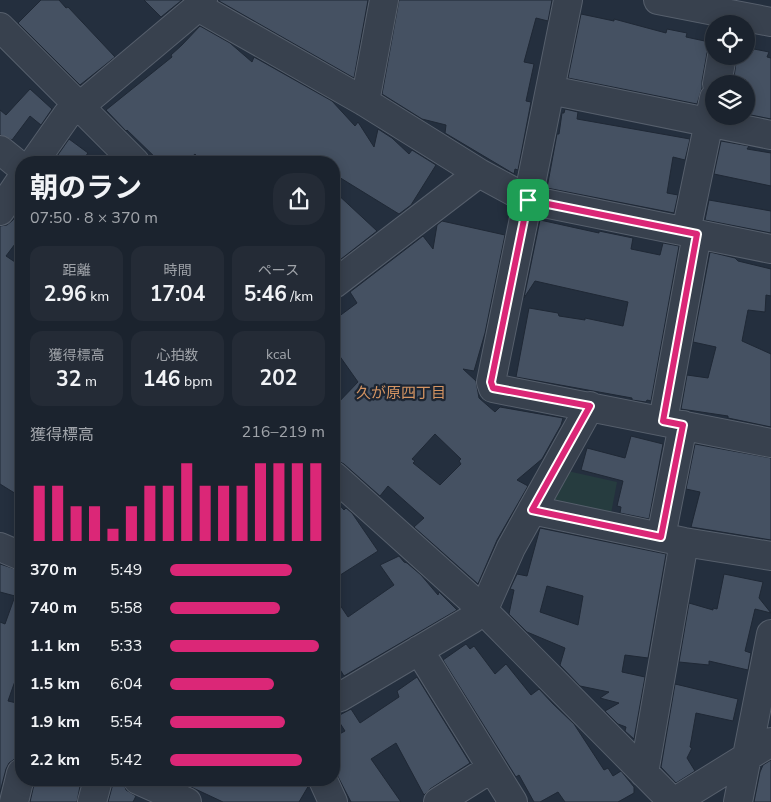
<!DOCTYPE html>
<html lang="ja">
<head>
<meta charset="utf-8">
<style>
	:root { --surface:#1b232e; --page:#242b36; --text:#f1f3f6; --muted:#a0a4aa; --line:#39404a; --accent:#db2777 }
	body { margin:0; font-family:"Nunito Sans","Noto Sans JP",sans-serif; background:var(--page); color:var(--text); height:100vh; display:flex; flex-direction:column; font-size:19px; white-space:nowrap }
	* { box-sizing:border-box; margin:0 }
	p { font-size:16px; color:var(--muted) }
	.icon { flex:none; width:28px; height:28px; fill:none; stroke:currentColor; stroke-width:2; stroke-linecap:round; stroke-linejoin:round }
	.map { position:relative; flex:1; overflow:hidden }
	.details { position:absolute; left:15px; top:156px; width:325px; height:630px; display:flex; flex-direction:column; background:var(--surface); border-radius:20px; box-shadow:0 2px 12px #0003,0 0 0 1px var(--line) }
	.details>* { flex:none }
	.buttons { position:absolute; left:705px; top:15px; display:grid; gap:10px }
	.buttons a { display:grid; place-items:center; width:50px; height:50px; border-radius:50%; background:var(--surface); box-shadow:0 2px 12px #0003,0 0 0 1px var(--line); font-size:25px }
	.pin { position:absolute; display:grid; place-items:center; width:42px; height:42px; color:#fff; margin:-21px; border-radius:10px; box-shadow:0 2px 8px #0006 }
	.round { display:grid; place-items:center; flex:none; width:52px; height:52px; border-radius:20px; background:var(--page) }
	.overview { display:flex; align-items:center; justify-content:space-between; height:85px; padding:0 15px }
	h1 { font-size:28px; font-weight:700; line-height:38px }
	.stats { display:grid; grid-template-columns:repeat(3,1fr); gap:8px; height:85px; padding:5px 15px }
	.stats div { display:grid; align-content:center; border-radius:12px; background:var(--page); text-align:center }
	.stats b { font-size:21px; font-weight:700 }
	.stats small { font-size:14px; font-weight:400 }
	.stats p { font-size:14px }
	.chart { height:140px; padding:10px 15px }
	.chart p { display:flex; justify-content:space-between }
	.chart svg { width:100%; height:90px; margin-top:5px; stroke:var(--accent); stroke-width:6 }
	ul { padding:0 15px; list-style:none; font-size:16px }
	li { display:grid; grid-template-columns:80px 60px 1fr; align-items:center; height:38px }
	li i { height:12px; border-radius:6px; background:var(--accent) }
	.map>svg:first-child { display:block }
</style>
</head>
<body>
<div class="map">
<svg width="771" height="802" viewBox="0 0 771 802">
	<rect width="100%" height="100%" fill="#242f3e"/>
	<path fill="#263c3f" d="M563,470L617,482L610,519L549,506Z"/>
	<path fill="#455162" stroke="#1f2835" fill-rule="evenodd" d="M41,0H59L66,8L68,7L115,57L80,85L18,23Z
		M144,0H182L161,17Z
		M219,0H368L354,78L219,1Z
		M399,0H552L548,21L536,18L524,62L534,64L526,101L531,102L518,170L515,169L514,174L445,133L446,125L422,119L382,94Z
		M581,14L614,21V19L666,33L667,29L687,33L686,37L714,43L710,46L707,53L702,81V88L697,104L568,78Z
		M200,26L230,43L252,62L254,57L332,101L355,126L358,122L374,147L378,129L392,138L409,154L412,150L436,165L411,205L399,214L334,174V162H203L195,154L186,162H160L127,130L126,131L106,110L172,57L171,55L182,45Z
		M754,49L769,52L767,57L771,58V119L746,114V80L734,77L737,56H746V53L751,54Z
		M30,89L52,109L41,125L30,116L12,140L0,135V110L6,115Z
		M565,109L578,112L577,119L690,139L685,160L673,157L667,193L678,195L674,213L547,188L557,134H559L562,113H564Z
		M69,139L88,153L81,162H53Z
		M721,141L749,146L747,149L771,153V186L714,174Z
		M334,191L377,231L336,263L334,259L340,254L334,246Z
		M709,200L771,211V233L705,220Z
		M21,207V236L6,256L21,266V497L0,484V226L7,225L13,220Z
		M540,220L599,233V231L633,238L631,249L660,255L663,243L679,246L651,401L647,400L646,402L632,400V398L516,377L529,308L558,313L559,316L585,320V318L623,326L628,302L535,281L524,298Z
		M442,221L505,235L485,333L474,371L463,369L476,381L479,398L495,412L500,407L563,418L561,425L542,459L517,480L528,486L497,540L478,584L414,527L424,518L388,486L380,496L344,464L334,459V407L358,382L334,348V320L357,303L350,292L423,236L433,249L437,225ZM435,434L461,459L459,461L461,464L440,485L413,463L415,461L412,459Z
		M710,252L735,258L738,261L771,269V296L766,295L765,312L748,310L742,341L771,354V427L728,418V416L681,409L687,375L708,378L716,347L693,342Z
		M631,436L663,444L649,519L620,513L621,507L617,506L623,481L581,470L587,448L625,458Z
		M695,444L771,458V540L691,527L700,492L686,489Z
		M334,499L344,510L346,508L352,513L378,551L334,579Z
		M540,528L666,554L648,658L625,655L622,672L645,677L634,739L625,731L626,727L618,724L605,711L619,703L600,698L609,692L580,686L560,665L565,648L527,632L509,614L514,590L510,589L517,574L527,576ZM547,586L583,596L578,625L540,612Z
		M399,556L404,562L407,563L421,575L438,595L439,592L457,610L344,676L334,660V596L348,617L394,585L380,565Z
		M0,564L21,571V664L8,701L21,704V758H16L9,763L6,769L0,792V622L5,624L15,596L0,592Z
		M724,574L763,582L759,598L771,613L755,609L745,651L751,653L748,670L709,661V665L679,662L689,603L713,610V608L717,609Z
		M466,644L470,649L474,646L495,674L506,664L531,695L539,689L553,704L574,724L604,770L608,768L613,776L621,771L634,787V793L618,802H565L558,792L540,802H534L519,775L516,777L443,660Z
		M417,677L470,763L430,789L424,795L396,743L371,759L401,802H351L334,769V737L345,731L336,717L351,709L360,723L399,697L397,691Z
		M675,684L738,699L733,721L696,713L690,747L692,748L687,758L695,771L676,783L661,767Z
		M771,760V802H754L760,772L763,765Z
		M35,780H58L80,786L77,802H30Z
		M114,780H123L126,790L136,796L133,802H108Z
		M176,780H308L309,785L299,802H223Z"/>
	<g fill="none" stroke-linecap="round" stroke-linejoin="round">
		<g stroke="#565f6c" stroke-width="30">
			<path id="minor" d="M568,0L491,382L493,388L771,443
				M658,0L771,22
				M198,7L365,102L479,173L529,200L771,249
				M0,27L135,162
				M717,84L722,56
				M550,90L771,135
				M365,102L384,0
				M0,150L21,167
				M34,162L67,115L79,107L198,7L203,0
				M0,211L21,180
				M686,232L714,98
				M334,284L479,173
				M663,421L697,234
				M334,476L482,609L673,802
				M532,510L684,542L771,556
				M661,537L683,425
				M0,547L21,556
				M419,650L513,802
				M334,699L340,697L472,619L488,600L511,548L590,406
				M644,773L684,542
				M138,780L187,802
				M323,780L333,802
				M14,802L21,773
				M92,802L98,780
				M438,802L492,768
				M674,802L771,742
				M738,802L771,634"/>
		</g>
		<use href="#minor" stroke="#38414e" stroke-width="28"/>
	</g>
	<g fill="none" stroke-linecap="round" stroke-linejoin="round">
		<g stroke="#fff" stroke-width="10">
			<path id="route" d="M528,200L697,234L663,421L683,425L661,537L532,510L590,406L493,388L491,382Z"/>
		</g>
		<use href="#route" stroke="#db2777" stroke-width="6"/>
	</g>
	<g text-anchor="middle" stroke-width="4.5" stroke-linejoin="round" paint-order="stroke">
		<g font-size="15" fill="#d59563" stroke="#1d2633">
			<text x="401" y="398">久が原四丁目</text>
		</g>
	</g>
</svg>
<div class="buttons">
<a><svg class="icon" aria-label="locate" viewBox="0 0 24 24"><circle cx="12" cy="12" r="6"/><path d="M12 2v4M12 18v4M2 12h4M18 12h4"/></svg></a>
<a><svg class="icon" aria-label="layers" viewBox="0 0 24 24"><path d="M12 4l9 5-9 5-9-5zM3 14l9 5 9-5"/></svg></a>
</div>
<div class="pin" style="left:528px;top:200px;background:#1e9e55"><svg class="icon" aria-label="arrive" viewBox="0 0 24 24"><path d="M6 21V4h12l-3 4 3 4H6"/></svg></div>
<section class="details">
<div class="overview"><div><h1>朝のラン</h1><p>07:50 · 8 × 370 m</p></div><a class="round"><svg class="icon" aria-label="share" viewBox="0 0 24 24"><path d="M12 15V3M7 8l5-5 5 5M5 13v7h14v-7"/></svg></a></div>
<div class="stats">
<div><p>距離</p><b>2.96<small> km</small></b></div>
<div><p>時間</p><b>17:04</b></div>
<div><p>ペース</p><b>5:46<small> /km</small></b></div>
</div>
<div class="stats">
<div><p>獲得標高</p><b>32<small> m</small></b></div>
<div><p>心拍数</p><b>146<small> bpm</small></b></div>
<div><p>kcal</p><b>202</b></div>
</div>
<div class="chart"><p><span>獲得標高</span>216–219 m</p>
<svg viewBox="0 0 160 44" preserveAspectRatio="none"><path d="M5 44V17M15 44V17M25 44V27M35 44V27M45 44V38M55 44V27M65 44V17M75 44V17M85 44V6M95 44V17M105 44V17M115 44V17M125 44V6M135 44V6M145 44V6M155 44V6"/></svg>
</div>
<ul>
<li><b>370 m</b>5:49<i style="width:79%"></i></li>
<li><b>740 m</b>5:58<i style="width:71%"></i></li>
<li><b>1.1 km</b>5:33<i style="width:96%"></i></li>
<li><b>1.5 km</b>6:04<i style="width:67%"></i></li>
<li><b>1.9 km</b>5:54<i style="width:74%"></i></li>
<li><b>2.2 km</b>5:42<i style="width:85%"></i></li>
</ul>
</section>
</div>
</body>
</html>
